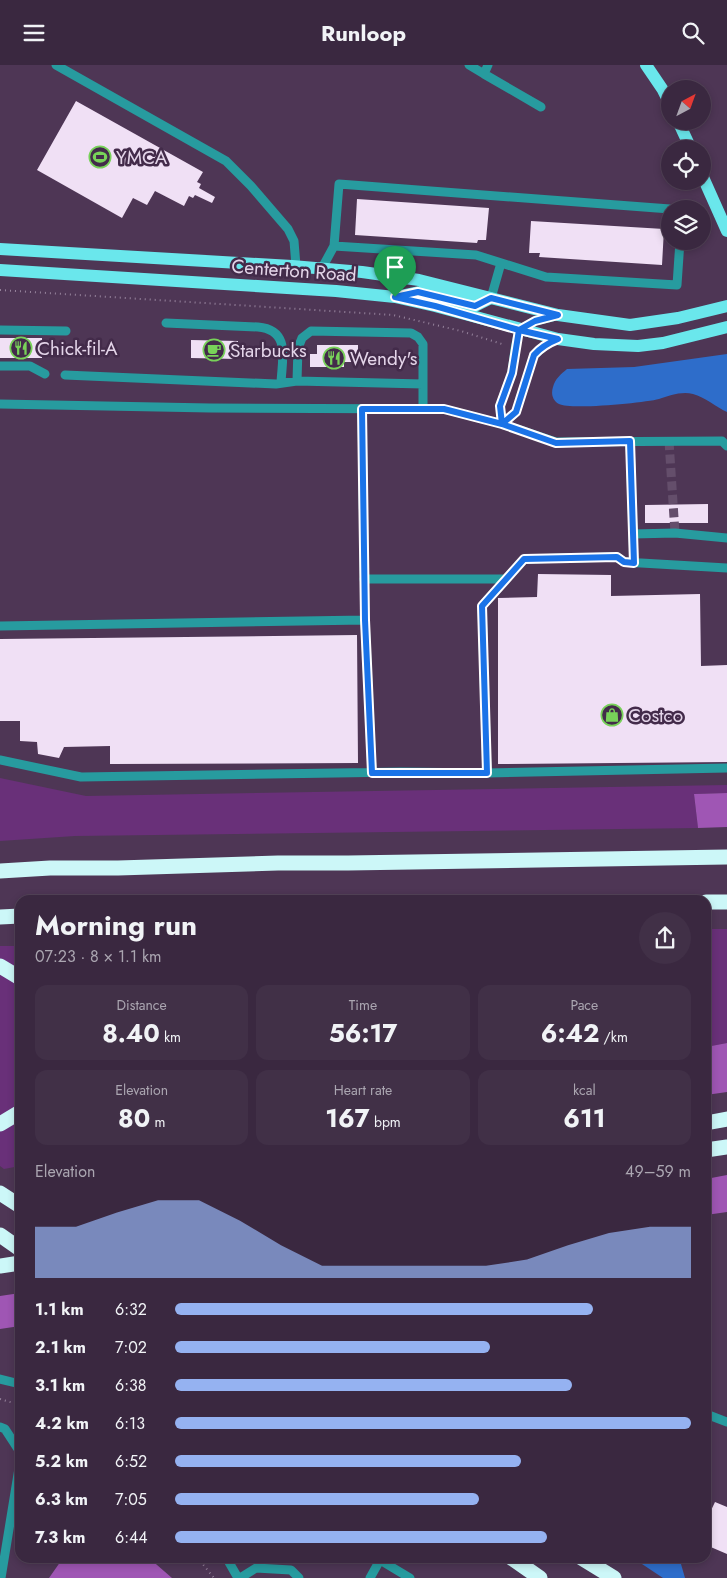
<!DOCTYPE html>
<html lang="en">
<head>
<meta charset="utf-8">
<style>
	:root { --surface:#3a2840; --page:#413047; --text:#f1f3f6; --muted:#aba6b1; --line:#544459; --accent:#95b2f1 }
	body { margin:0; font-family:Jost,sans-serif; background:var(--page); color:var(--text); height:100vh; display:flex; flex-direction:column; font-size:19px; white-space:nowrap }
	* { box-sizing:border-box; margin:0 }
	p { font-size:16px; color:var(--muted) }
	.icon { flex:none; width:28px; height:28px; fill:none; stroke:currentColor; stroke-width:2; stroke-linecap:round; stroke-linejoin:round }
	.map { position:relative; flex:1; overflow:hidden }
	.details { position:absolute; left:15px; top:830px; width:696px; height:668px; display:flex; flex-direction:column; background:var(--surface); border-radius:15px; box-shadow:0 2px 8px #0003,0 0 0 1px var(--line) }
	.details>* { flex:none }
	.needle { width:32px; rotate:41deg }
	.buttons { position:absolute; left:661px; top:15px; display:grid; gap:10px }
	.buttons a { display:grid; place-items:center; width:50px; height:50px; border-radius:50%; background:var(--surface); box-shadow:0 2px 8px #0003,0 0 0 1px var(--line); font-size:25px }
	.pin { position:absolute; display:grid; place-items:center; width:42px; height:42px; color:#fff; margin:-51px -21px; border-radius:50% 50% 50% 0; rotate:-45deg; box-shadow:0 0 5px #0007 }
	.pin .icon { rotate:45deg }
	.round { display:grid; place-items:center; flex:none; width:52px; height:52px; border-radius:26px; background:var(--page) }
	.overview { display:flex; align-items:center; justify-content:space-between; height:85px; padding:0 20px }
	h1 { font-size:28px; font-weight:700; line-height:38px }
	.figures { display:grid; grid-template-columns:repeat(3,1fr); gap:8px; height:85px; padding:5px 20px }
	.figures div { display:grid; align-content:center; border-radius:12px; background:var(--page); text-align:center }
	.figures b { font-size:25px; font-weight:700 }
	.figures small { font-size:14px; font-weight:400 }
	.figures p { font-size:14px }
	.chart { height:140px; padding:10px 20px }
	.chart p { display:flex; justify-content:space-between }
	.chart svg { width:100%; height:90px; margin-top:5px; fill:var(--accent); opacity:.7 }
	ul { padding:0 20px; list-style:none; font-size:16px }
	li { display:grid; grid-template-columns:80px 60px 1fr; align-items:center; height:38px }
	li i { height:12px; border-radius:6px; background:var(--accent) }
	header { display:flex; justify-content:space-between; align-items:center; height:65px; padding:0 20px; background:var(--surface); font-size:22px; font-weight:700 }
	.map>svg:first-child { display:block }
</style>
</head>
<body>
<header><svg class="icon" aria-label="menu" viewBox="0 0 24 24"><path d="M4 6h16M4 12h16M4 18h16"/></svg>Runloop<svg class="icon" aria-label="search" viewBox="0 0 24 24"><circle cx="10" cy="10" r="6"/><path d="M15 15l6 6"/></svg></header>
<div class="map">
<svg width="727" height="1513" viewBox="0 0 727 1513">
	<rect width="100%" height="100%" fill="#4e3655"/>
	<path fill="#693079" d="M0,713L86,731L727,720V728L694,729L698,763L75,771L0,776Z
		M706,864H727V978L706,982Z
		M0,881H20V1101L4,1104L0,1101Z"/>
	<path fill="#9f56b4" d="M727,728V762L698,763L694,729Z
		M727,978V1027L706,1030V982Z
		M727,1110V1147L706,1150V1114Z
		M20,1228V1261L0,1264V1231Z
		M63,1493H149L172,1513H49Z"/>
	<path fill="#2e6dca" d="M727,289V347C716,342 705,332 693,329C681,326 669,331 659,334C644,338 570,345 559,339C552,335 551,328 553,322C555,314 561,309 567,304L634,302Z
		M633,1493H681V1499L685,1513H663Z"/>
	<path fill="#f0e0f5" d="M76,36L203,107L197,117L201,119L199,123L215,132L212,138L195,130L193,133L189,131L184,141L155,126L147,140L133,133L122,153L37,105Z
		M357,134L489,143L486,175H478L477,178L355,170Z
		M531,156L664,164L662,200L539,192L540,188H529Z
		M0,273H42V293H0Z
		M191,275L238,276L237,294L191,293Z
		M317,280H358V297H344V302H310V289H317Z
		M708,439V458H645V440Z
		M538,509L611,510V531L700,529L701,601L727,600V697L498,699V533L537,532Z
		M357,570L358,698L110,699V681L64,682L59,693L38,689L37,677L20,676V656H0V574Z
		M715,1437L727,1442V1489L706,1480V1456Z"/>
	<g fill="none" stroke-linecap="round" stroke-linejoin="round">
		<path stroke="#644e6b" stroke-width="9" stroke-dasharray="9 4.5" stroke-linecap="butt" d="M669,376L675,468"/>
		<path stroke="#96839c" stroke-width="2" stroke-dasharray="1 4" stroke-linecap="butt" d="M0,225L393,250L461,266L505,280
			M0,1334L20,1340
			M197,1492L214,1513"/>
		<path stroke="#279b9f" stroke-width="9" d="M56,0L226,96L251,121L288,164L294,176L296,201
			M469,0L484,9L488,0
			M484,9L541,42
			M670,144L339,119L334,181L476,190L546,212L677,220L680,176
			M322,203L334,181
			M491,233L501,198
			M556,251L535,256L519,265L515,284L512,308L500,341L502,359L516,347L534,290L548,278L558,274
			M166,258L258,262C291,265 282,294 281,318
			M0,265L66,266
			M0,301H30L45,309
			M65,310L276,319L297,316L423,319
			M297,316L298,283L302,273L311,266L411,268L418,272L423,279V344
			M0,339L210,343L444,344L502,359L556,377L722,376L727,381
			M362,344L365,555L372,707
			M630,376L634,498
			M633,469L675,468L727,473
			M364,514H506
			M0,561L365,555
			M0,695L81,712L401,707L487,708L727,703
			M487,708L482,541L524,494L617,492L624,497L727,503
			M0,1314L20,1319
			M706,1349L727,1357
			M0,1362L5,1364L20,1387
			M226,1492L238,1513
			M1,1513L20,1397
			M240,1513L256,1503L291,1505L299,1513
			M370,1513L380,1495L410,1513"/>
		<path stroke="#6ae7ec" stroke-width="12" d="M646,0L663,25L670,39
			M678,56L691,84
			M702,110L727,166
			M0,184L292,201L362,207L419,215L558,250L630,260L678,253L727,241
			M0,205L336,226L395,232L435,241L558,274L594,279L638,281L663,278L727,262
			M400,231L419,227L475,241L491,233"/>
		<path stroke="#ccf7f8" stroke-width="15" d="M0,806L50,803H118L278,798H348L727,792
			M706,837H727
			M0,852L20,851
			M0,901L20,913
			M706,1058L727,1054
			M0,1059L20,1047
			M706,1085L727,1082
			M0,1128L20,1141
			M0,1201L20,1198
			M510,1492L540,1513
			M580,1492L614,1513"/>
		<path stroke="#ccf7f8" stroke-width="15" d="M0,1170L20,1184"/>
	</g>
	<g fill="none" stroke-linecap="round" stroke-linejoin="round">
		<g stroke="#fff" stroke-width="10">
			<path id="route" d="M395,232L435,241L519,265L512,308L500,341L502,359L444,344H362L365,555L372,708H487L482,541L524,494L617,492L624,497L634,498L630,376L556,378L502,359L516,347L534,290C541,282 548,278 558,274L519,265L535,256L558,250L491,233L475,241L418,227L395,232"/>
		</g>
		<use href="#route" stroke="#1a73e8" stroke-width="6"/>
	</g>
	<defs>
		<g id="stadium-ring" transform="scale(1.125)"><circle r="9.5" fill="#432b4a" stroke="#78d259" stroke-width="1.5"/><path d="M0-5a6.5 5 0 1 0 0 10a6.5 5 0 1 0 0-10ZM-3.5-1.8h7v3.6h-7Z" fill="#78d259"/></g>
		<g id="restaurant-ring" transform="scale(1.125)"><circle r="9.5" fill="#432b4a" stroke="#78d259" stroke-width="1.5"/><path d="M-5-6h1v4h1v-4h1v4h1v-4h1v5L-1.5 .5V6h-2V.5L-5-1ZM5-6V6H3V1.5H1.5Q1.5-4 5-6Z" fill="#78d259"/></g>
		<g id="cafe-ring" transform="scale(1.125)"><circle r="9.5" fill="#432b4a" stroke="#78d259" stroke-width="1.5"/><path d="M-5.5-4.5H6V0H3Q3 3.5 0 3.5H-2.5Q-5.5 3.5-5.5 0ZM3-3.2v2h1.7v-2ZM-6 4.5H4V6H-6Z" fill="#78d259"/></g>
		<g id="shop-ring" transform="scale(1.125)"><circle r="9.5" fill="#432b4a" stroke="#78d259" stroke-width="1.5"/><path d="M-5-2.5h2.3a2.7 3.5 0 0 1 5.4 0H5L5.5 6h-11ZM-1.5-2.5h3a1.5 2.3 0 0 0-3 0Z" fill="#78d259"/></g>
	</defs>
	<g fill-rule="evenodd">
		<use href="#stadium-ring" x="100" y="92"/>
		<use href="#restaurant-ring" x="21" y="283"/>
		<use href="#cafe-ring" x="214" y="285"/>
		<use href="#restaurant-ring" x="334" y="293"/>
		<use href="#shop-ring" x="612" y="650"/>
	</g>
	<g text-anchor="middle" stroke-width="5" stroke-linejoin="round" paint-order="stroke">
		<g font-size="19" fill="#e4d5e9" stroke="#432b4a" text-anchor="start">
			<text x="116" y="99">YMCA</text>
			<text x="37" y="290">Chick-fil-A</text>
			<text x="230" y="292">Starbucks</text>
			<text x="350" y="300">Wendy's</text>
			<text x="628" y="657">Costco</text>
		</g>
		<g font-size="19" fill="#e4d5e9" stroke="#432b4a">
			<text transform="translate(294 205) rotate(4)" y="7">Centerton Road</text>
		</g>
	</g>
</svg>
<div class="buttons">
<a><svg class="needle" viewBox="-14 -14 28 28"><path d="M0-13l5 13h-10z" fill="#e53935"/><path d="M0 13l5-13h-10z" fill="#aba6b1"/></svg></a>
<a><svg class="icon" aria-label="locate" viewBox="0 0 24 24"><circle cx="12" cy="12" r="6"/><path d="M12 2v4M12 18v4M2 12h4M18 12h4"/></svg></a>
<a><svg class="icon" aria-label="layers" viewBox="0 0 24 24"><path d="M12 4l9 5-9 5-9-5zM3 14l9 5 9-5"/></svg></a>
</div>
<div class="pin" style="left:395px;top:232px;background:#1e9e55"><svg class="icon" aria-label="arrive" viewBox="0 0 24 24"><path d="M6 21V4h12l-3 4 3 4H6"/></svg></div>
<section class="details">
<div class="overview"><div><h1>Morning run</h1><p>07:23 · 8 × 1.1 km</p></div><a class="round"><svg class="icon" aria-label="share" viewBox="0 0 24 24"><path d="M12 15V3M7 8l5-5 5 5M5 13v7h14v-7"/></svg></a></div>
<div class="figures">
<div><p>Distance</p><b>8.40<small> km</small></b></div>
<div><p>Time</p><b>56:17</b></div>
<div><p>Pace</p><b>6:42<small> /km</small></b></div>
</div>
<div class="figures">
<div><p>Elevation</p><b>80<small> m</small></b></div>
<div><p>Heart rate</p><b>167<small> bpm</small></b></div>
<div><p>kcal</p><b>611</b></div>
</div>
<div class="chart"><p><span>Elevation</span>49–59 m</p>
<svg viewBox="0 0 160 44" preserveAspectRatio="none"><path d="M0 44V19L10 19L20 12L30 6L40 6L50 16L60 28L70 38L80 38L90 38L100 38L110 38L120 35L130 28L140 22L150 19L160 19V44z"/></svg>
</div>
<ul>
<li><b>1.1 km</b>6:32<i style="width:81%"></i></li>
<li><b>2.1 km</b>7:02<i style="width:61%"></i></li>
<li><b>3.1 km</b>6:38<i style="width:77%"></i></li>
<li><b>4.2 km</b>6:13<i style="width:100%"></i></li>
<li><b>5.2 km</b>6:52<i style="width:67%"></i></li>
<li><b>6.3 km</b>7:05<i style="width:59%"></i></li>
<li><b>7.3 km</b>6:44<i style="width:72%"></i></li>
</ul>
</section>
</div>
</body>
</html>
